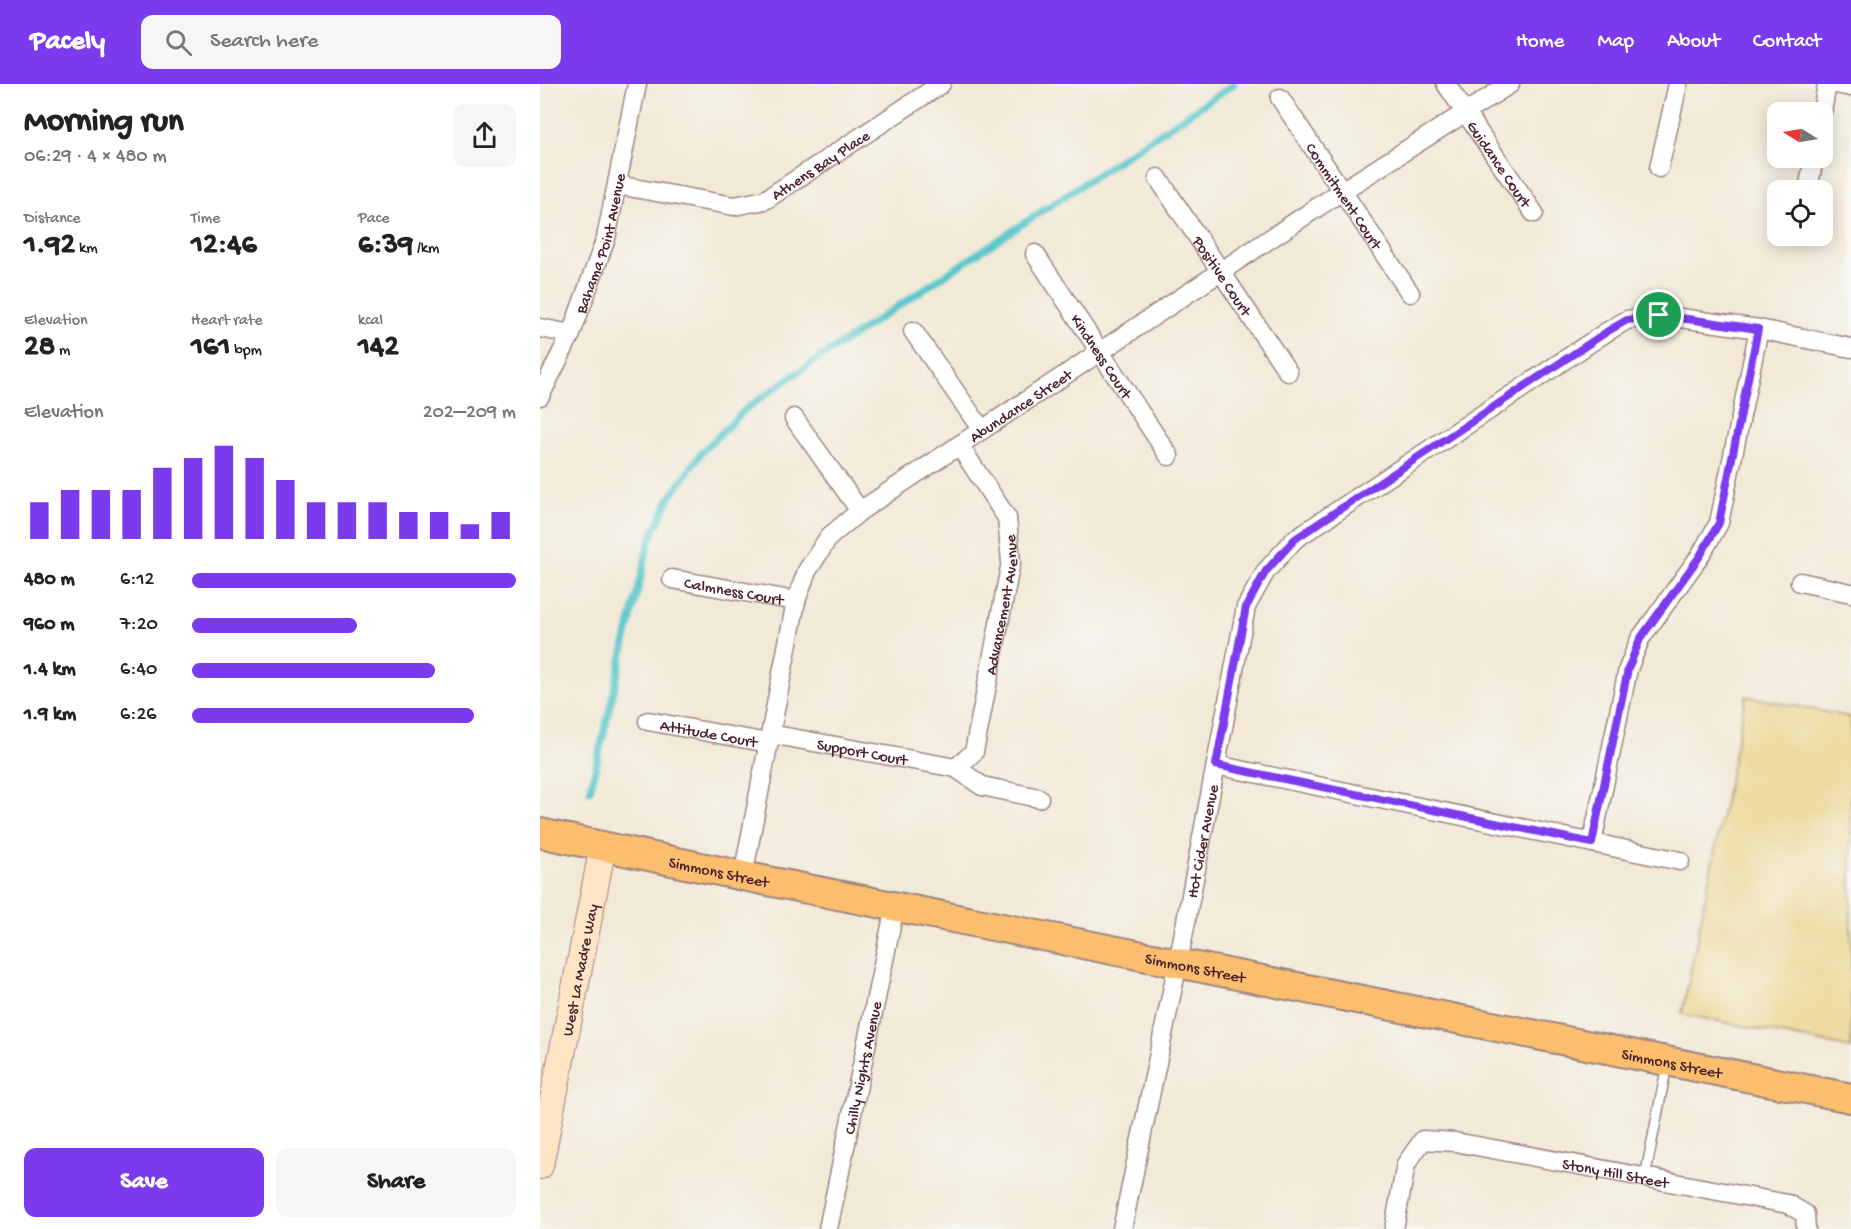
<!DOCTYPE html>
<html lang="en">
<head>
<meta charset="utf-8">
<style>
	:root { --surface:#fff; --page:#f6f6f6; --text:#222; --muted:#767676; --accent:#7c3aed }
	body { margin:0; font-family:"Gochi Hand",sans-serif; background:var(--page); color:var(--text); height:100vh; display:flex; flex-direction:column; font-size:22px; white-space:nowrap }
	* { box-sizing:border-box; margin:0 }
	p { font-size:20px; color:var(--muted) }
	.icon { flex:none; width:33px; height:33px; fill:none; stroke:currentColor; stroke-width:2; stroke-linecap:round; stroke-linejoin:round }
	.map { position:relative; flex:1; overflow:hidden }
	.details { display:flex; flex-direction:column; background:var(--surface); width:540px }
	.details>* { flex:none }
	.needle { width:39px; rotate:281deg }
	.controls { position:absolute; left:1227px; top:18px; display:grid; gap:12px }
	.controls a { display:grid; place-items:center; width:66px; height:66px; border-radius:12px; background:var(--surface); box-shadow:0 3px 15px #0003; font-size:30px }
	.pin { position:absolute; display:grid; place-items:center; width:51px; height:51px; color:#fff; margin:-26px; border:3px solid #fff; border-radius:50%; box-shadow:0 2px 6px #0007 }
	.round { display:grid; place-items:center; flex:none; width:63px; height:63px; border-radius:12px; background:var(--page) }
	.summary { display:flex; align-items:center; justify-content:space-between; height:102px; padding:0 24px }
	h1 { font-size:33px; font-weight:800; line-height:45px }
	.stats { display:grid; grid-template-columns:repeat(3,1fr); gap:9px; height:102px; padding:6px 24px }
	.stats div { display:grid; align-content:center }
	.stats b { font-size:30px; font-weight:800 }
	.stats small { font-size:16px; font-weight:400 }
	.stats p { font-size:16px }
	.chart { height:168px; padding:12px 24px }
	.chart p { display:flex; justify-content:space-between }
	.chart svg { width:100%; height:108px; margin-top:6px; stroke:var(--accent); stroke-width:6 }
	.cta { display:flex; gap:12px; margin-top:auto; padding:12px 24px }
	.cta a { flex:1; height:69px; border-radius:12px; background:var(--accent); color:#fff; font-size:24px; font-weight:800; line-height:69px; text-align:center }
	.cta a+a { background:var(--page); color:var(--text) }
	ul { padding:0 24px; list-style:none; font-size:20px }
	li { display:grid; grid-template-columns:96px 72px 1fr; align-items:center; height:45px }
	li i { height:15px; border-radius:8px; background:var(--accent) }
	header { display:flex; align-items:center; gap:36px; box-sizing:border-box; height:84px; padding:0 30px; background:var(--accent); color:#fff }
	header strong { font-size:28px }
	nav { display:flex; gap:33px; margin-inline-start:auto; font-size:21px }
	.search { width:420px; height:54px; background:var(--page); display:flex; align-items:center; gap:15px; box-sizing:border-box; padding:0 21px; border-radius:12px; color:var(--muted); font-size:22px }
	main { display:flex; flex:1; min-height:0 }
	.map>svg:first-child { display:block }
</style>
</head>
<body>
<header>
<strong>Pacely</strong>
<div class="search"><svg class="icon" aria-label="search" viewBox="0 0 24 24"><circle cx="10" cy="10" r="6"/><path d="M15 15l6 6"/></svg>Search here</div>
<nav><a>Home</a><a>Map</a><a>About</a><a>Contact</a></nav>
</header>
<main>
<section class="details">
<div class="summary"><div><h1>Morning run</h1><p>06:29 · 4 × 480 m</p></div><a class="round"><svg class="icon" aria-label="share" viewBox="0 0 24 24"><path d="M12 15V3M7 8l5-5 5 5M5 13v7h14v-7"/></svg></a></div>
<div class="stats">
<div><p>Distance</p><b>1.92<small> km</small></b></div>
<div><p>Time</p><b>12:46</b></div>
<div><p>Pace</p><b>6:39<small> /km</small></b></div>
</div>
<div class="stats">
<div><p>Elevation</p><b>28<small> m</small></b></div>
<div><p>Heart rate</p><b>161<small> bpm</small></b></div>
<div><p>kcal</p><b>142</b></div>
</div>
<div class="chart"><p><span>Elevation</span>202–209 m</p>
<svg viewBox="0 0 160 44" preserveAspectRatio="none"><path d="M5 44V29M15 44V24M25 44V24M35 44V24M45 44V15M55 44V11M65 44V6M75 44V11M85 44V20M95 44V29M105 44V29M115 44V29M125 44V33M135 44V33M145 44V38M155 44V33"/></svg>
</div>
<ul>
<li><b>480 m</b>6:12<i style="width:100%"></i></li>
<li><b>960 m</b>7:20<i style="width:51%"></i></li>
<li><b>1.4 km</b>6:40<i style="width:75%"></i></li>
<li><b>1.9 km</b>6:26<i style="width:87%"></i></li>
</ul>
<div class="cta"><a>Save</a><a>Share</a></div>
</section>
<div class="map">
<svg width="1311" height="1145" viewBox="0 0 1311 1145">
	<rect width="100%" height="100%" fill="#f6f6f2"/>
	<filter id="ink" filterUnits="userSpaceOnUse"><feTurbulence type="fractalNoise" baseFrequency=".0167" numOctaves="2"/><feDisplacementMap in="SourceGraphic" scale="12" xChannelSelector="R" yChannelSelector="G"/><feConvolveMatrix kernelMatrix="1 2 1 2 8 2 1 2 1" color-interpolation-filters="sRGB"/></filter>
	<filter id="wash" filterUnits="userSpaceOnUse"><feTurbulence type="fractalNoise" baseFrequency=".008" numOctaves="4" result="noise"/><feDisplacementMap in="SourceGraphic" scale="24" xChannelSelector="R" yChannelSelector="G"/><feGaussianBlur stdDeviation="1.35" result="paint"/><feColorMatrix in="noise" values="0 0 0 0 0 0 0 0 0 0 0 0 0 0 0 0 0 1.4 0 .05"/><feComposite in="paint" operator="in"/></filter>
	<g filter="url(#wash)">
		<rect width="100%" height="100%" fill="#f2e9d6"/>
		<path fill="#eeda9e" stroke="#9c7c64" stroke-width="1.5" d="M1206,612L1311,633V964L1142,930Z"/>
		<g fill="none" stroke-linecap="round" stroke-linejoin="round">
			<path stroke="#5ac7cd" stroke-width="7" d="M50,707L109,459L129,415L162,368L207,324L251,293L694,0"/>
		</g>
	</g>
	<g filter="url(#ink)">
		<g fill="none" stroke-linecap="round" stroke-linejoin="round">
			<g stroke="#9e8480" stroke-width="12">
				<path id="lane" d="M1105,1093L1127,981"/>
			</g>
			<g stroke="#9e8480" stroke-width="21">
				<g id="street">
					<path id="s1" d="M906,0L994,129"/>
					<path d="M1295,0L1311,3"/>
					<path id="s2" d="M740,14L870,209"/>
					<path d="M1282,28L1287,0"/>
					<path d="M1119,84L1138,0"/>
					<path id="s3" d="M618,94L748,288"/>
					<path id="s4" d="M77,101L194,122L225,116L401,0"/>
					<path d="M1268,106L1274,74"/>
					<path id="s5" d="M495,170L629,372"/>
					<path d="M0,244L31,250"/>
					<path d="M373,247L442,346"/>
					<path id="s6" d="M0,312L31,250L66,154L97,0"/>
					<path d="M254,334L320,427"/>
					<path id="s7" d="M132,495L256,517"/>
					<path d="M1260,498L1311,509"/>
					<path id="s8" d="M108,637L228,659"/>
					<path id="s9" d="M230,650L416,684L442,702L499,714"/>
					<path d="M676,681L1140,777"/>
					<path id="s10" d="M416,684L434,668L471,478L467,434L419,361"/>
					<path d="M1052,759L1088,585L1100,555L1160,472L1179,439L1219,245"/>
					<path id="s11" d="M203,792L256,517L267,487L289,453L320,427L802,107L970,0"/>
					<path id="s12" d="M288,1145L355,823"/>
					<path id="s13" d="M582,1145L638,879L706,523L726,487L755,455L1068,247L1087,236L1119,231L1219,245L1311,264"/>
					<path id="s14" d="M854,1145L866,1080L883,1056L915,1058L1248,1120L1265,1130L1266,1145"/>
				</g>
			</g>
			<g stroke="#9e8480" stroke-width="28">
				<g id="secondary">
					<path id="s15" d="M0,1082L63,762"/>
				</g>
			</g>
			<g stroke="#9e8480" stroke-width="32">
				<g id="primary">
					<path id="s16" d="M0,749L203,792L1311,1014"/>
				</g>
			</g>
			<use href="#lane" stroke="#fff" stroke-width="9"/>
			<use href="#street" stroke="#fff" stroke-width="18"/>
			<use href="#secondary" stroke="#fde5c5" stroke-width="26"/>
			<use href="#primary" stroke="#fabe6e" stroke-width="28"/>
		</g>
	</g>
	<g fill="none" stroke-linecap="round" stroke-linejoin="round" filter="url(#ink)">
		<g stroke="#fff" stroke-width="12">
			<path id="route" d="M1119,231L1218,245L1179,439L1160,472L1100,555L1088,585L1052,759L676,681L706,523L726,487L755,455L1068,247L1087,236Z"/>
		</g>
		<use href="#route" stroke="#7c3aed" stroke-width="8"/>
	</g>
	<g text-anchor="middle" stroke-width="4.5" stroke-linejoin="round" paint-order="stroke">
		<g font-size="16" fill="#4a1f2b" stroke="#f6f6f2">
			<text dy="6" stroke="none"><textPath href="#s4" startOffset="216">Athens Bay Place</textPath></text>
			<text dy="6" stroke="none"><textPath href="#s1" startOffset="96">Guidance Court</textPath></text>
			<text dy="6" stroke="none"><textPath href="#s2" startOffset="117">Commitment Court</textPath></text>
			<text dy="6" stroke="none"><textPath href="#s6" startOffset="165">Bahama Point Avenue</textPath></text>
			<text dy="6" stroke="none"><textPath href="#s3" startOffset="117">Positive Court</textPath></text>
			<text dy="6" stroke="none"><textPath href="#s5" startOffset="122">Kindness Court</textPath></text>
			<text dy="6" stroke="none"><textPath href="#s11" startOffset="585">Abundance Street</textPath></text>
			<text dy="6" stroke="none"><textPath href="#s7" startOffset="63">Calmness Court</textPath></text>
			<text dy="6" stroke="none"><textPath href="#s10" startOffset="174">Advancement Avenue</textPath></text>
			<text dy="6" stroke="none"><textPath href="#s8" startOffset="62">Attitude Court</textPath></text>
			<text dy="6" stroke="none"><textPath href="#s9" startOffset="94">Support Court</textPath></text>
			<text dy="6" stroke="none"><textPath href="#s13" startOffset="396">Hot Cider Avenue</textPath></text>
			<text dy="6" stroke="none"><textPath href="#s16" startOffset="183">Simmons Street</textPath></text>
			<text dy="6" stroke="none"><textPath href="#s16" startOffset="669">Simmons Street</textPath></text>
			<text dy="6" stroke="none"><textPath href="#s15" startOffset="200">West La Madre Way</textPath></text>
			<text dy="6" stroke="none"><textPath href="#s16" startOffset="1155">Simmons Street</textPath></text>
			<text dy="6" stroke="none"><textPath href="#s12" startOffset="165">Chilly Nights Avenue</textPath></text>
			<text dy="6" stroke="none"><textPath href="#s14" startOffset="291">Stony Hill Street</textPath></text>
		</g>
	</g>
</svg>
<div class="controls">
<a><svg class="needle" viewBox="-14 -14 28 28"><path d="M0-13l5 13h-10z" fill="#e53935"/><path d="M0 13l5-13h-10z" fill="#767676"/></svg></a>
<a><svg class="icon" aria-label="locate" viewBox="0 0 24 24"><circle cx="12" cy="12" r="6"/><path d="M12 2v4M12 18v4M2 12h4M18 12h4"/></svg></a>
</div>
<div class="pin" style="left:1119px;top:231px;background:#1e9e55"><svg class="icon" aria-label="arrive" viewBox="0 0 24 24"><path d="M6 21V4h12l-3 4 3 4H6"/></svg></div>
</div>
</main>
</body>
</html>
